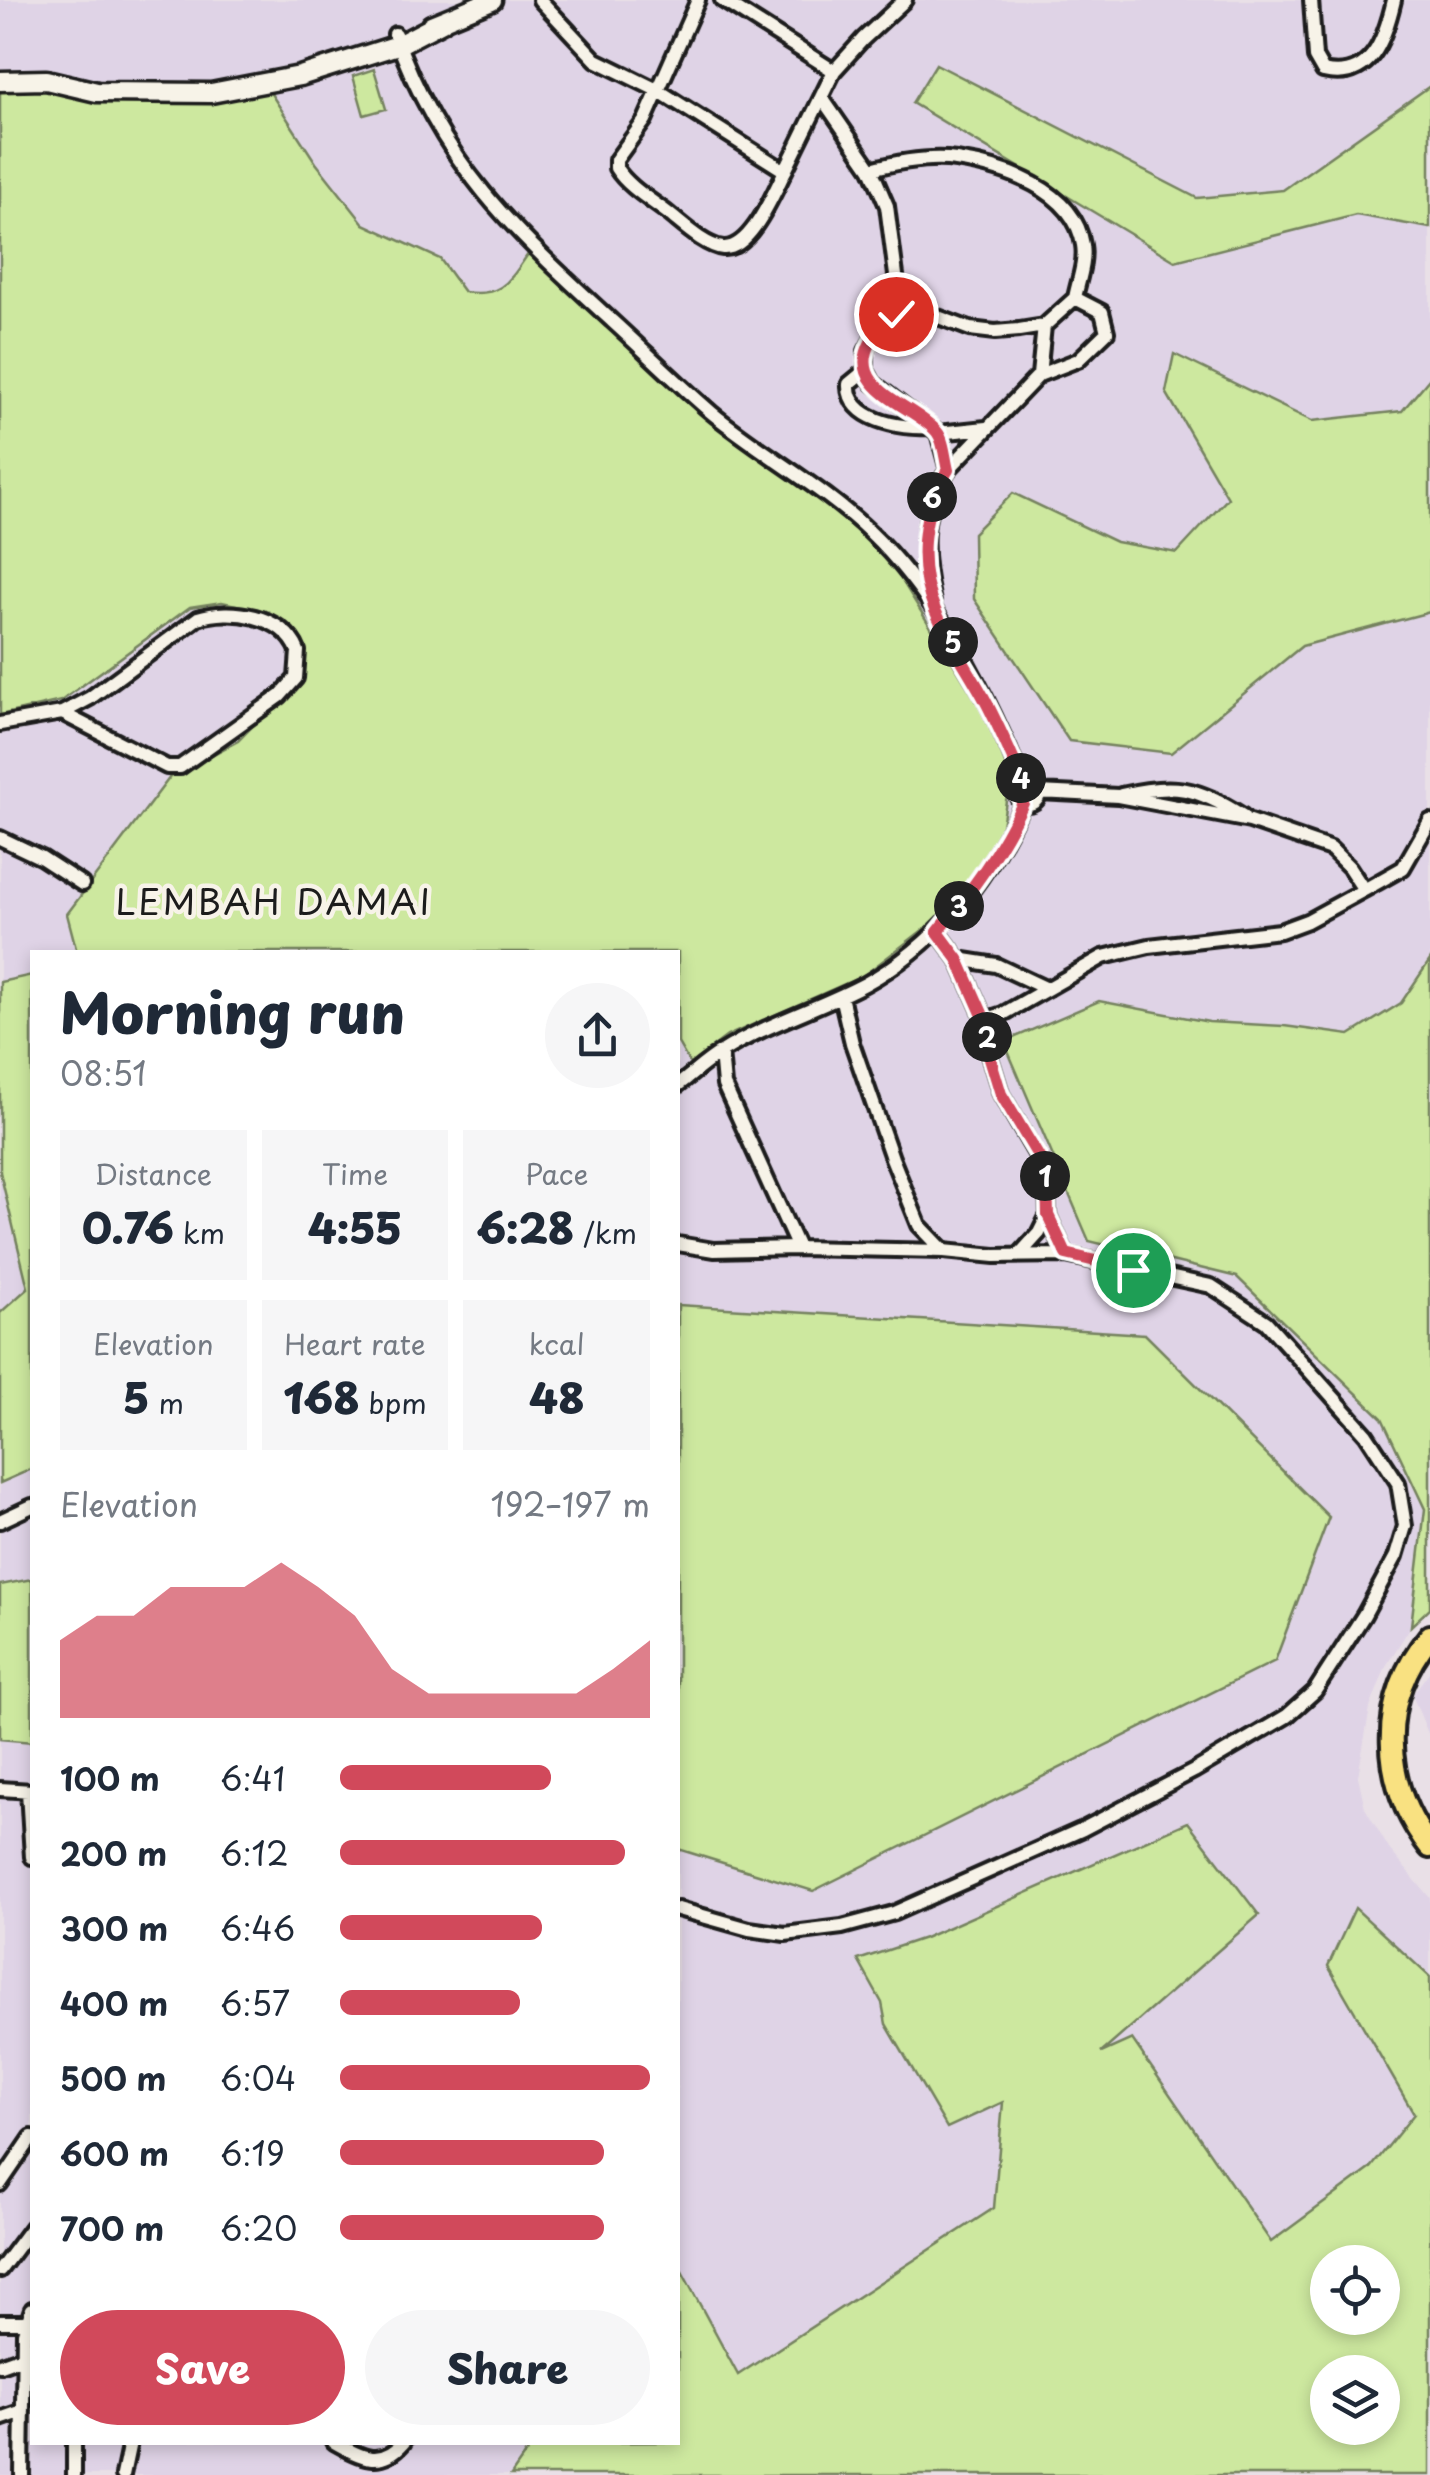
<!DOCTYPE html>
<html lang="en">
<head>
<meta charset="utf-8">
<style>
	:root { --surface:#fff; --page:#f6f6f7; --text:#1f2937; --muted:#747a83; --accent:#d1495b }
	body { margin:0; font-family:"Playpen Sans",sans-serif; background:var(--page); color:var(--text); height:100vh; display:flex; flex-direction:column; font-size:38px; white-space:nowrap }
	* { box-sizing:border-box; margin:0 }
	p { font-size:32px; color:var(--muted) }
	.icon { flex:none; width:55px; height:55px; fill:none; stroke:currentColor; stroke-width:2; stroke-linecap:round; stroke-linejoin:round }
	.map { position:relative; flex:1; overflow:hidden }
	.side { position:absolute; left:30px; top:950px; width:650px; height:1495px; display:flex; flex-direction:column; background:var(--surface); border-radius:0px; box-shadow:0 5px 15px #0003 }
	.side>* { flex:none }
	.buttons { position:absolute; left:1310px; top:2245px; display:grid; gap:20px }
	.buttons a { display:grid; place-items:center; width:90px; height:90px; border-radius:50%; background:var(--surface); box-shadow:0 5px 15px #0003; font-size:50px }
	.pin { position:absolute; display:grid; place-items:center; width:85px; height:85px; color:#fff; margin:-42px; border:5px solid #fff; border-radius:50%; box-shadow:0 2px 10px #0007 }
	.km { position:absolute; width:50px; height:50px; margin:-25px; border-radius:50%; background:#222; color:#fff; font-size:28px; line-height:50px; text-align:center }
	.round { display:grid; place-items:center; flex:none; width:105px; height:105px; border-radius:52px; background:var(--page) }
	.headline { display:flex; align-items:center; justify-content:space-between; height:170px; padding:0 30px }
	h1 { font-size:55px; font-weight:800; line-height:75px }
	.figures { display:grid; grid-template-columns:repeat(3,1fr); gap:15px; height:170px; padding:10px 30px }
	.figures div { display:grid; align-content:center; border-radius:0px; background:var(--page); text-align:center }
	.figures b { font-size:42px; font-weight:800 }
	.figures small { font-size:28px; font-weight:400 }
	.figures p { font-size:28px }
	.chart { height:280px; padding:20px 30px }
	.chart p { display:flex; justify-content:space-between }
	.chart svg { width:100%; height:180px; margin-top:10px; fill:var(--accent); opacity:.7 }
	.primary-button { display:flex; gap:20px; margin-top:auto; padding:20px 30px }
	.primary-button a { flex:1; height:115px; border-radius:60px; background:var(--accent); color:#fff; font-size:40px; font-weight:800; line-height:115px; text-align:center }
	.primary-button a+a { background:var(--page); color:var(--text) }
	ul { padding:0 30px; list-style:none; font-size:32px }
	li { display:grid; grid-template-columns:160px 120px 1fr; align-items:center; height:75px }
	li i { height:25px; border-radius:12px; background:var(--accent) }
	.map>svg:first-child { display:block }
</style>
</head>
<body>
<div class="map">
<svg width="1430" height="2475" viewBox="0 0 1430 2475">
	<rect width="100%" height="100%" fill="#e9e0e7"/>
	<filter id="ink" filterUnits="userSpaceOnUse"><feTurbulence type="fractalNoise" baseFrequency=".01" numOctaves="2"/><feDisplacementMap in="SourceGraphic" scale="20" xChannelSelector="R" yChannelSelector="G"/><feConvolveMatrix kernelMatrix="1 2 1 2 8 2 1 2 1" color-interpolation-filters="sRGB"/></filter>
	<g filter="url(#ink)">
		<path fill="#dfd3e6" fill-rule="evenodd" d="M0,0H1430V1607L1411,1626L1386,1666L1370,1708L1358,1776L1365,1808L1389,1849L1430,1898V2475H0ZM32,952H678V2442H32ZM1328,2262H1382V2318H1328ZM1328,2372H1382V2428H1328Z
			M1430,1671V1738L1412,1695Z"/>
		<path fill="#cde89f" stroke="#74825e" stroke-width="2.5" fill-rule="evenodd" d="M936,64L1197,198L1283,190L1430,86V228L1356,215L1175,261L912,103Z
			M374,69L386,109L364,115L353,76Z
			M21,84L268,89L316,163L364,224L440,259L464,292C504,298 510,279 531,250L570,291L861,531L893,566L990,723L1010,776L1002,826L979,877L928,926L863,976L727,1036L690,1064L678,1043V952H77L67,914L170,777L238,741L299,679L298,640L269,612L222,602L190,607L61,701L0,715V90Z
			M1174,354L1312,421L1402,411L1430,378V612L1302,646L1171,753L1069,741L974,599L973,533L1013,493L1116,542L1177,553L1228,498L1166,392Z
			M1430,960V1608L1411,1626L1425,1509L1382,1418L1237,1277L1089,1241L1004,1042L1099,1001L1209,1022L1284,1026L1350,1035L1401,1003Z
			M32,975V1469L0,1483V1313L28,1288L0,1172V982Z
			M678,1305L1145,1334L1329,1517L1275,1661L813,1891L678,1849Z
			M32,1579V1742L0,1739V1585Z
			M1188,1822L1259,1915L1101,2053L1132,2039L1271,2242L1370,2169L1414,2114L1328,1966L1355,1908L1430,1977V2475H511L533,2443L678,2442V2264L738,2375L994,2208L1003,2102L947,2128L886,2024L882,2003L858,1960L924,1938ZM1328,2262H1382V2318H1328ZM1328,2372H1382V2428H1328Z"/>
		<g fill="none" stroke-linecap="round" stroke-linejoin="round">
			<g stroke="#1c1c1c" stroke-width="20">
				<path id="street" d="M540,0L596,60L659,91L785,171C774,192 751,250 723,248C705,246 683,225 669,214C651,200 628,187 616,168V160L645,120L698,0
					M722,0L834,71
					M1311,0L1315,57L1323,71C1371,82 1385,39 1394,0
					M395,34C441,164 514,231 612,321C645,351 678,384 712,413C762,454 823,487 870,532C938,597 988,695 1023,783
					M822,98L871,169L887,206L897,283L883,320L866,351V370L873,383L938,433L948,470C919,511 923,555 933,602
					M871,169C898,162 929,156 956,160C1003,167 1074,189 1083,245C1086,262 1078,282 1075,298L1044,326L1019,330L995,332L970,329L925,312H904L883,320
					M785,171L834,71L863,39L905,0
					M897,283L925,312
					M866,370L849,384C847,420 901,429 929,427
					M1039,375L1044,326
					M938,433L986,428
					M948,470L1039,375L1078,360L1107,332L1102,312L1075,298
					M0,724L62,713L90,698L198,618C230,607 284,615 298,651L296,678L280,696L180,767H167L62,713
					M1017 793a11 11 0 1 1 22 0a11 11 0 1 1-22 0Z
					M1121,795C1175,782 1196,787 1243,816
					M0,838L42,858L82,884
					M1364,890L1403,868L1430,821
					M938,932L958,959L985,1020L990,1058L1001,1094L1039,1159L1047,1182L1048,1215L1066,1255
					M958,959L996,965L1045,988
					M841,996L852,1043L892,1158L919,1225L944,1251
					M985,1020L1003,1014L1103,957L1149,946L1280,931L1307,921L1364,890L1349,867L1331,849L1250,821L1118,796L1039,792
					M721,1052L724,1085L798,1248
					M678,1085C692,1075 705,1062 720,1053C765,1024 818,1009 865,984C938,944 989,878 1023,803
					M678,1244L714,1250L798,1248L944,1251L995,1256L1066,1255L1211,1286L1266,1322L1366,1434L1398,1483L1405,1526L1396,1556L1364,1615L1315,1691L1287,1716L1194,1771L1083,1829L894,1913L842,1927L785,1934L749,1929L678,1909
					M1019,1255L1039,1233L1048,1215
					M0,1521L32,1506
					M0,1789L32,1791
					M28,1791L32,1857
					M0,2184L32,2137
					M0,2270L32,2227
					M0,2322H26
					M0,2365L25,2356
					M0,2419L23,2411
					M334,2442C361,2457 381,2469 404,2442
					M22,2475L24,2333L32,2309
					M74,2475V2442
					M123,2475L130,2442"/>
			</g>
			<g stroke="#1c1c1c" stroke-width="25">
				<path id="secondary" d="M431,25L492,0
					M0,81L46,80L97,92L211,93L300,76L398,45L442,22"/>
			</g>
			<g stroke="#1c1c1c" stroke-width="28">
				<path id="primary" d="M1430,1636C1377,1700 1381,1783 1430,1847"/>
			</g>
			<use href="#street" stroke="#f7f3e8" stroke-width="12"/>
			<use href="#secondary" stroke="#f7f3e8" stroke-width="18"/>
			<use href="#primary" stroke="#f9e181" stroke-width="20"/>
		</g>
	</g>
	<g fill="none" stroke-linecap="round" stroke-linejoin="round" filter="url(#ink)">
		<g stroke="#fff" stroke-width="20">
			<path id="route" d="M896,314C882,321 878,328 871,342C845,390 915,405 937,432C944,440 945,459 948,470C921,508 916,566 935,610C948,640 968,669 984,698C999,726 1011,754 1023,782L1016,792L1023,803C1001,851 971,891 938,932L958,959L985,1020L990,1058L1001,1094L1040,1159L1047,1182L1048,1215L1066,1254L1133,1270"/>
		</g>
		<use href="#route" stroke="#d1495b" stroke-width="12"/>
	</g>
	<g text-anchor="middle" stroke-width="9" stroke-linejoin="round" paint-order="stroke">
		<g font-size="35" letter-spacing="2.5" fill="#1c1c1c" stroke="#f7f3e8">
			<text x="274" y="915">LEMBAH DAMAI</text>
		</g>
	</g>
</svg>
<div class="buttons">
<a><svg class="icon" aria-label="locate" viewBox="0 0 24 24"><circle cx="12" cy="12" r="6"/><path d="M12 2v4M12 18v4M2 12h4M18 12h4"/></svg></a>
<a><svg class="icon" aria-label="layers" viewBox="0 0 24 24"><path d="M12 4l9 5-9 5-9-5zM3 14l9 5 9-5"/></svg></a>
</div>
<div class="pin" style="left:1133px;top:1270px;background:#1e9e55"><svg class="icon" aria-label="arrive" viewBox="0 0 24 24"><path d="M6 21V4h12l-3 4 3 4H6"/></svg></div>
<div class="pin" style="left:896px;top:314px;background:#d93025"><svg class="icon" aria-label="check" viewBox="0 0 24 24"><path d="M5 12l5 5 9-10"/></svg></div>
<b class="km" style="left:1045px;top:1176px">1</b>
<b class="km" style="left:987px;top:1037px">2</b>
<b class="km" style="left:959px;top:906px">3</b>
<b class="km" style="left:1021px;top:778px">4</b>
<b class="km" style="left:953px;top:642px">5</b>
<b class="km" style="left:932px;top:497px">6</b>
<section class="side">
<div class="headline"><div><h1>Morning run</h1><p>08:51</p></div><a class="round"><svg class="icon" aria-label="share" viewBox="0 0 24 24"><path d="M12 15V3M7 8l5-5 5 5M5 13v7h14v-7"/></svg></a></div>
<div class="figures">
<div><p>Distance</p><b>0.76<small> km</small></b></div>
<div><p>Time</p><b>4:55</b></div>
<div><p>Pace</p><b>6:28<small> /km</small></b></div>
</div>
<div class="figures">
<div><p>Elevation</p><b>5<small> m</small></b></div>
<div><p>Heart rate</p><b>168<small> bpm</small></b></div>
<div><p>kcal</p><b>48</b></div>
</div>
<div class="chart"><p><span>Elevation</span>192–197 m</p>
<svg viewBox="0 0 160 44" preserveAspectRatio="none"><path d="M0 44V25L10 19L20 19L30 12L40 12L50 12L60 6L70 12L80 19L90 32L100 38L110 38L120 38L130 38L140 38L150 32L160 25V44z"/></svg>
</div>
<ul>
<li><b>100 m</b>6:41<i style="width:68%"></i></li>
<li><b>200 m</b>6:12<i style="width:92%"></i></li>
<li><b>300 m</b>6:46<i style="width:65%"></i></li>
<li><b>400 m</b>6:57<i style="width:58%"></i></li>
<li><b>500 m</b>6:04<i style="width:100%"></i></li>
<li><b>600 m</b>6:19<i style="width:85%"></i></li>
<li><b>700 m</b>6:20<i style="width:85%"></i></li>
</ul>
<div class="primary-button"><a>Save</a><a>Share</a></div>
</section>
</div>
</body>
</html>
